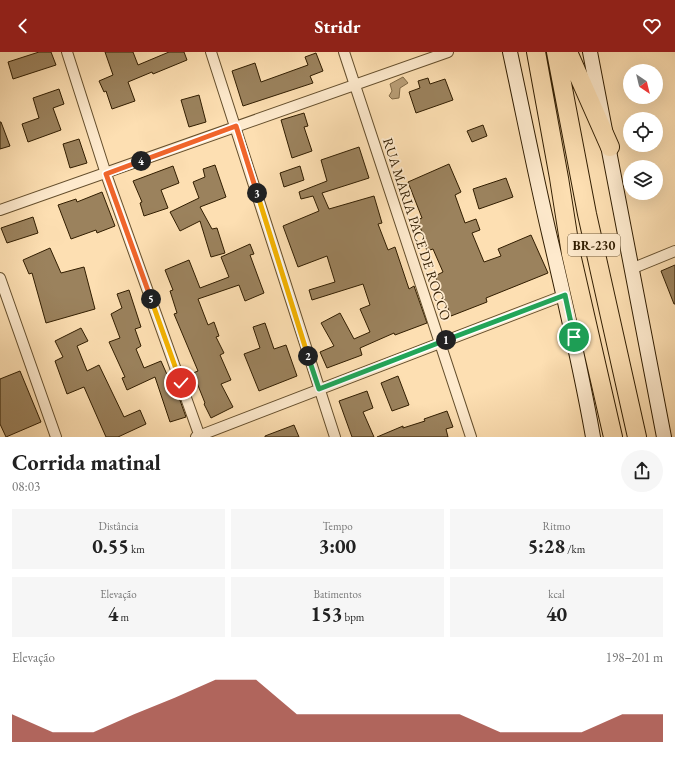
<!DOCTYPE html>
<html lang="pt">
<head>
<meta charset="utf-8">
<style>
	:root { --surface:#fff; --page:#f6f6f6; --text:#222; --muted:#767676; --accent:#8f2418 }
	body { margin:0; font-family:"EB Garamond",serif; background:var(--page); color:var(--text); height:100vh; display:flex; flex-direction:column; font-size:15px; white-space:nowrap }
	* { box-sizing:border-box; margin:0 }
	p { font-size:13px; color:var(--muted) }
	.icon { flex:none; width:22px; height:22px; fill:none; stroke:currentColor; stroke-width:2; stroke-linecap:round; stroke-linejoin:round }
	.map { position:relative; height:385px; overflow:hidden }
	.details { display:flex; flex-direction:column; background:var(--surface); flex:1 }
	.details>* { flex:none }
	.needle { width:26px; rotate:145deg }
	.fabs { position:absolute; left:623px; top:12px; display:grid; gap:8px }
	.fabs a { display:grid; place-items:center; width:40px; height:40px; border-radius:50%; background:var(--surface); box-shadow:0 4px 16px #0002; font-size:20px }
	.pin { position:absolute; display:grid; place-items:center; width:34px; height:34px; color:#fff; margin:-17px; border:2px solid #fff; border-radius:50%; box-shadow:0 1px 4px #0007 }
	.km { position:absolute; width:20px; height:20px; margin:-10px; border-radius:50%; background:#222; color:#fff; font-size:11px; line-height:20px; text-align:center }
	.round { display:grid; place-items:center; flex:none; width:42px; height:42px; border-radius:21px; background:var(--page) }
	.head { display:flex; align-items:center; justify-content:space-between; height:68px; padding:0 12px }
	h1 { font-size:22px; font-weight:700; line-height:30px }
	.metrics { display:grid; grid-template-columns:repeat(3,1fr); gap:6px; height:68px; padding:4px 12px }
	.metrics div { display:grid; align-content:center; border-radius:0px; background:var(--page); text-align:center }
	.metrics b { font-size:20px; font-weight:700 }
	.metrics small { font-size:11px; font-weight:400 }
	.metrics p { font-size:11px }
	.chart { height:112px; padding:8px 12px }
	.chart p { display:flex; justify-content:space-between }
	.chart svg { width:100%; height:72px; margin-top:4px; fill:var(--accent); opacity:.7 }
	header { display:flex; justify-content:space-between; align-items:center; height:52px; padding:0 12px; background:var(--accent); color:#fff; font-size:18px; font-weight:700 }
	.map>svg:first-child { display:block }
</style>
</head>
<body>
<header><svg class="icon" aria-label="back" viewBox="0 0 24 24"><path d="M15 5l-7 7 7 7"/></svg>Stridr<svg class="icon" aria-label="heart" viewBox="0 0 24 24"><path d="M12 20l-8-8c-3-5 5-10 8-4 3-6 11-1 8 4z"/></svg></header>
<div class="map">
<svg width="675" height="385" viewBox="0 0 675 385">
	<rect width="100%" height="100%" fill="#fddfb2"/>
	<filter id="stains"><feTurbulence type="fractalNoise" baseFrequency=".005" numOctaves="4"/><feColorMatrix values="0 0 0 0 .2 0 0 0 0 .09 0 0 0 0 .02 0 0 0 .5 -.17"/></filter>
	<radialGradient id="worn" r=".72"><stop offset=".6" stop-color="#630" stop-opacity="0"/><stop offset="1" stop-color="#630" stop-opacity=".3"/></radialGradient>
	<path fill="#b89d75" stroke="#826a46" d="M403,25L408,31L400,36L399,46L392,47L389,44L392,39L390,32Z"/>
	<path fill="#9b825d" stroke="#311d00" d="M39,0H51L56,13L13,27L8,10Z
		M105,0H133L138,13L169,0H184L187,8L153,22L152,20L128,30L135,49L112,57L106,39L104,40L99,29L113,23Z
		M316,1L323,19L310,24L313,31L243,54L232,19L255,11L261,30L308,13L305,5Z
		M428,26L430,32L445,27L453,48L416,61L409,40L420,36L418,29Z
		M59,37L64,52L53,56L61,78L28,90L22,72L39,66L33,46Z
		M199,43L206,70L189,75L181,48Z
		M304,61L308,74L304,75L312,99L292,106L281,68Z
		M0,70H1L10,94L0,97Z
		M483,73L487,84L472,90L467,79Z
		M79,87L87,111L70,116L63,92Z
		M359,95L369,126L322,141L329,157L374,144L382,171L378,172L388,198L395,195L409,237L414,234L427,271L395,283L394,281L360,296L362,303L327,316L320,300L334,294L321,271L340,261L354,287L370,280L360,257L370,253L363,232L312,248L309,238L335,230L327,204L298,215L283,174L319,159L313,144L301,147L299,140L327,129L321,108Z
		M449,112L461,140L455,143L465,171L476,167L480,178L472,181L484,210L501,204L498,197L531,183L548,221L486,246L487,250L451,264L435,224L443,220L433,197L427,199L423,188L425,187L417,168L422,166L408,130Z
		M215,113L226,145L200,155L212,177L217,176L225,201L211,205L200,169L180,179L170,160L199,146L193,130L205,125L203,117Z
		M173,114L179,131L161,138L168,156L144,164L140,151L142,150L133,129Z
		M300,114L304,128L284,135L280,121Z
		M506,126L513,145L479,157L473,137Z
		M102,140L115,174L97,181L96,178L71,187L58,153L76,147L77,150Z
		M33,165L38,181L7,191L1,176Z
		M250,192L254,202L250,203L264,241L245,249L239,233L198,247L208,273L214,270L219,284L216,285L224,301L220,303L231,328L221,332L233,355L211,366L204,352L205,351L193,321L198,319L174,262L177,261L170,239L173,238L165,218L189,208L200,236L229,225L221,205Z
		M50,196L61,221L84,215L95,257L46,271L32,221L29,222L23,208Z
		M675,213V252H674L661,219Z
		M129,238L141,275L135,277L141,294L136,297L144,316L161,309L169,327L172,326L186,365L170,370L155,325L127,338L122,326L125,325L109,290L120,286L111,262L122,256L117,242Z
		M265,271L274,297L286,293L297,324L259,339L244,302L260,296L253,275Z
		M81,276L88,289L77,294L87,319L99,313L124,365L140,358L146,372L118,385H106L84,335L67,342L55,309L63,305L55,289Z
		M20,319L41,370L6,385L0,372V327Z
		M398,324L409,353L392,359L381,331Z
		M367,339L373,356L363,360L374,385H352L339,349Z
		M447,359L453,375L446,377L448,385H377L403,374V376L425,369L424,367Z
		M294,373L299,385H265V384Z"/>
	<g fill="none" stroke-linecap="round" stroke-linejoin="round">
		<g stroke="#644e2c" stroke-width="12">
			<path id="street" d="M67,0L106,122L200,385
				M211,0L335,385
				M344,0L471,385
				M0,158L448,0
				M631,217L675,199
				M0,226L56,385
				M196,385L565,243"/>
		</g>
		<g stroke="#311d00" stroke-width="16">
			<path id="secondary" d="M510,0C523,60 535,121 549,181C565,249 581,316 593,385
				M590,0L664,385"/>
		</g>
		<g stroke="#311d00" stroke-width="20">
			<path id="highway" d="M536,0L559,126L571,202L613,385
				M556,0L587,162L637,385
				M568,0L610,95"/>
		</g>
		<use href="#street" stroke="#feeacd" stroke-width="10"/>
		<use href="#secondary" stroke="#feeacd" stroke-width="14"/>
		<use href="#highway" stroke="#fddfb2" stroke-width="18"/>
	</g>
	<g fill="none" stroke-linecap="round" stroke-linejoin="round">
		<g stroke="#fff" stroke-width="8">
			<path id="split-1" d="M446,288L565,243L574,285"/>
		</g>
		<g stroke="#fff" stroke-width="8">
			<path id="split-2" d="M308,304L319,337L446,288"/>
		</g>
		<g stroke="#fff" stroke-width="8">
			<path id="split-3" d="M257,141L308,304"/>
		</g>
		<g stroke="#fff" stroke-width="8">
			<path id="split-4" d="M141,109L236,74L257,141"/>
		</g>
		<g stroke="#fff" stroke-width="8">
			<path id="split-5" d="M141,109L106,122L151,247"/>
		</g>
		<g stroke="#fff" stroke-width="8">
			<path id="split-6" d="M151,247L181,331"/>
		</g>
		<use href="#split-1" stroke="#22a559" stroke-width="5"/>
		<use href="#split-2" stroke="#22a559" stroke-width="5"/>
		<use href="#split-3" stroke="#f5b400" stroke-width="5"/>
		<use href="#split-4" stroke="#f0652b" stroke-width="5"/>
		<use href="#split-5" stroke="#f0652b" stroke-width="5"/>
		<use href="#split-6" stroke="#f5b400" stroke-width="5"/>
	</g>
	<g text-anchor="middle" stroke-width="3.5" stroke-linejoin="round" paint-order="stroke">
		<rect fill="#feeacd" stroke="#6e5a3e" stroke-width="1" x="568" y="182" width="52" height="22" rx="3"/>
		<g font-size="13" font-weight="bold" fill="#311d00">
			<text x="594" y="198">BR-230</text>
		</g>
		<g font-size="14" fill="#311d00" stroke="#feeacd">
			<text transform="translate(417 177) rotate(72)" y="5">RUA MARIA PACE DE ROCCO</text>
		</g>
	</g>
	<rect width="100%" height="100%" filter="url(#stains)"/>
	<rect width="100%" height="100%" fill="url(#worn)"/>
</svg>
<div class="fabs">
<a><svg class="needle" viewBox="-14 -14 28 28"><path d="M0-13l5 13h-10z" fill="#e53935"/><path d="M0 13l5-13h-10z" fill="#767676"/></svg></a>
<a><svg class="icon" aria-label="locate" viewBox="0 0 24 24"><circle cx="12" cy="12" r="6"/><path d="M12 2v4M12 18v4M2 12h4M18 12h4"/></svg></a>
<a><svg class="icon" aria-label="layers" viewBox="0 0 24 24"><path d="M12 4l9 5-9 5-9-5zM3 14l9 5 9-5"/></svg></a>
</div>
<div class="pin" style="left:574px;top:285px;background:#1e9e55"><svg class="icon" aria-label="arrive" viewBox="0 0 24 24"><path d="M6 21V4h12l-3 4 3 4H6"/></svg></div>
<div class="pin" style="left:181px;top:331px;background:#d93025"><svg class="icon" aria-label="check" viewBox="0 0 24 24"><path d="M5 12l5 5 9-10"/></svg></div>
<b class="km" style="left:446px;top:288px">1</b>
<b class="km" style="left:308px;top:304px">2</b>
<b class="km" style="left:257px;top:141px">3</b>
<b class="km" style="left:141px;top:109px">4</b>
<b class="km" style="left:151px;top:247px">5</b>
</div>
<section class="details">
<div class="head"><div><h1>Corrida matinal</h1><p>08:03</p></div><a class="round"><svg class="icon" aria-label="share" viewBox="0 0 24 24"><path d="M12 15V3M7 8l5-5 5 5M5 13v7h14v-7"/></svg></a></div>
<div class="metrics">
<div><p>Distância</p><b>0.55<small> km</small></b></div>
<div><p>Tempo</p><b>3:00</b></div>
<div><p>Ritmo</p><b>5:28<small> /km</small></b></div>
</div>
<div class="metrics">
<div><p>Elevação</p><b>4<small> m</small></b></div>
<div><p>Batimentos</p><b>153<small> bpm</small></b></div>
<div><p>kcal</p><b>40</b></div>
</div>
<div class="chart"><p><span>Elevação</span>198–201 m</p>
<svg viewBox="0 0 160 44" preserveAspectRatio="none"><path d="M0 44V27L10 38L20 38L30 27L40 17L50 6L60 6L70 27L80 27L90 27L100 27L110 27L120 38L130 38L140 38L150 27L160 27V44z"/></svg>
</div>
</section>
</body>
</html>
